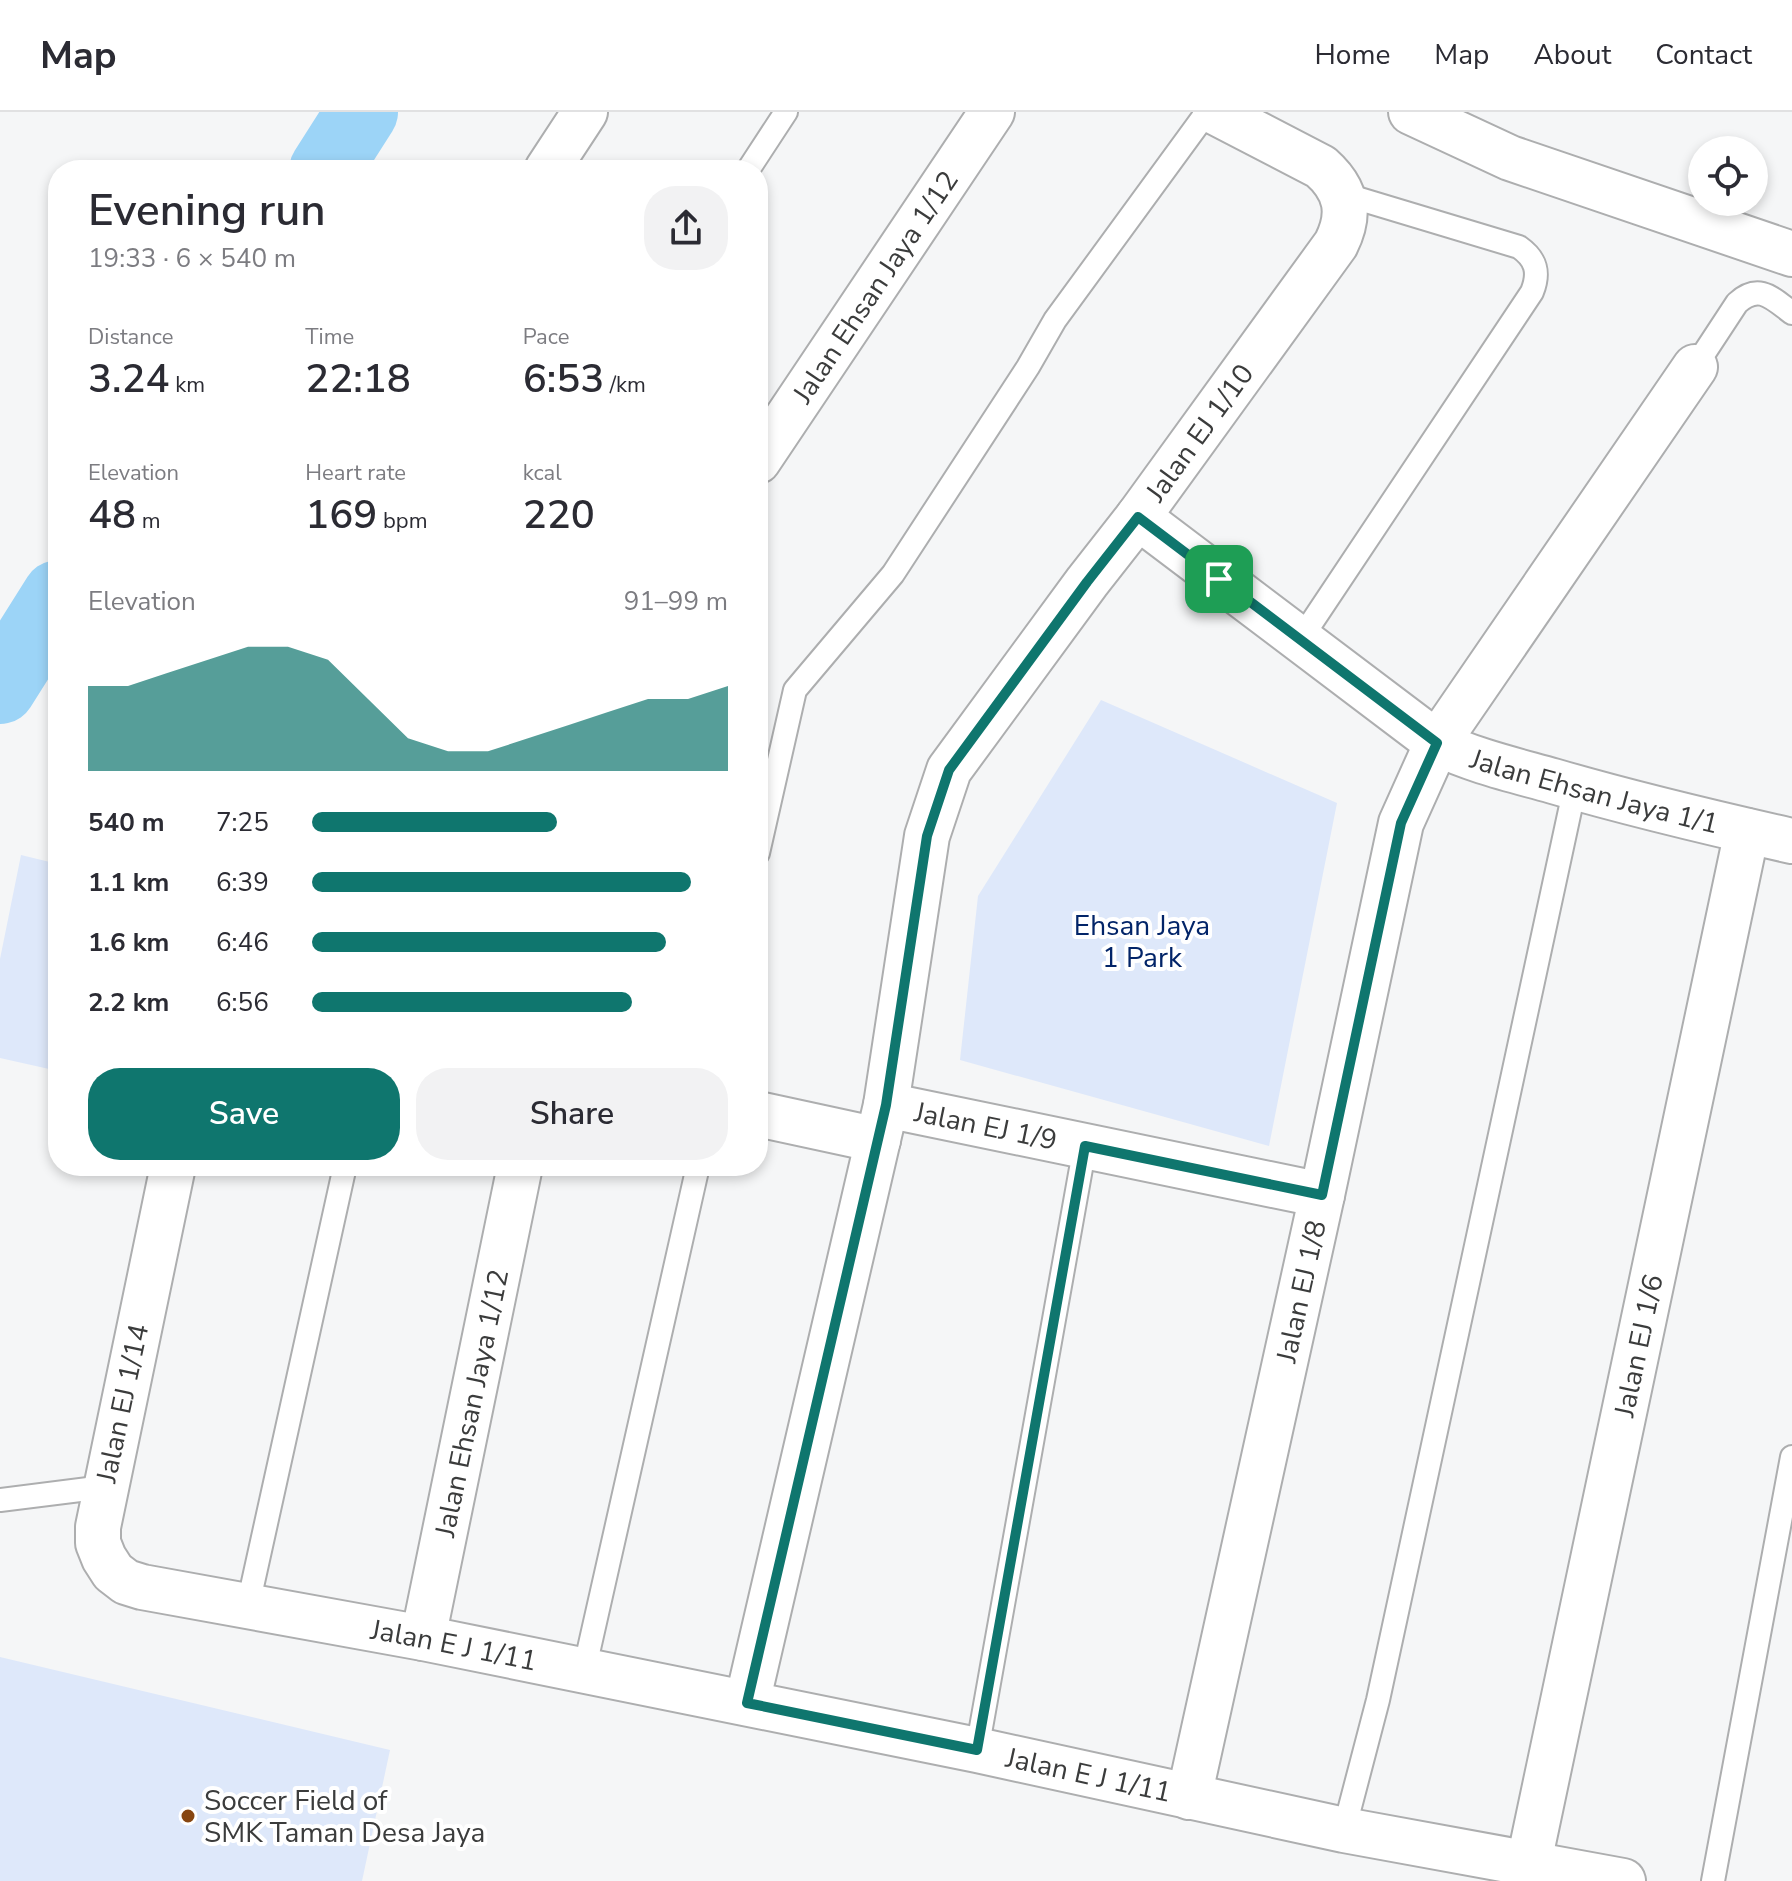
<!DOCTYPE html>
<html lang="en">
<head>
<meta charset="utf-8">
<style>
	:root { --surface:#fff; --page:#f2f2f3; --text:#2b2b33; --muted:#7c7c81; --line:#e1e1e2; --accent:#0f766e }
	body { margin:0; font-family:"Nunito Sans",sans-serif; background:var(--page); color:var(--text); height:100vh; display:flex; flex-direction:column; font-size:30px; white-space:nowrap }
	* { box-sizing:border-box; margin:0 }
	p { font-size:26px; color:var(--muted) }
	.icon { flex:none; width:44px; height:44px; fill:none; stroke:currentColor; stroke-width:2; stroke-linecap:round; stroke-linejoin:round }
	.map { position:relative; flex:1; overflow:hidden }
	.panel { position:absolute; left:48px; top:48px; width:720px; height:1016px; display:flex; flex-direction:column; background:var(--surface); border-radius:32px; box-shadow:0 4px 12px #0003 }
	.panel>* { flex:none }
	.controls { position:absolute; left:1688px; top:24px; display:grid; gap:16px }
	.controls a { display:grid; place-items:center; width:80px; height:80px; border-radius:50%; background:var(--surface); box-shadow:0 4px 12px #0003; font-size:40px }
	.pin { position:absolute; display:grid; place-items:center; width:68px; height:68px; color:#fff; margin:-34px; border-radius:16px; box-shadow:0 4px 12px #0006 }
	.round { display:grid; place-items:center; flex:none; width:84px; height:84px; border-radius:32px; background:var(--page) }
	.overview { display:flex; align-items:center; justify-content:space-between; height:136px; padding:0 40px }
	h1 { font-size:44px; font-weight:600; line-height:60px }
	.figures { display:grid; grid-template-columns:repeat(3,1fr); gap:12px; height:136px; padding:8px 40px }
	.figures div { display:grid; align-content:center }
	.figures b { font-size:40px; font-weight:600 }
	.figures small { font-size:22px; font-weight:400 }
	.figures p { font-size:22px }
	.chart { height:224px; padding:16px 40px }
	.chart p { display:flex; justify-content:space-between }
	.chart svg { width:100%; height:144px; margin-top:8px; fill:var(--accent); opacity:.7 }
	.cta { display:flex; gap:16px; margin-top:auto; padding:16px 40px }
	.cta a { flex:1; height:92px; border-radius:32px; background:var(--accent); color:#fff; font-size:32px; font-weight:600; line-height:92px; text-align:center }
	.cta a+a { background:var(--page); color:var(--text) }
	ul { padding:0 40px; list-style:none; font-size:26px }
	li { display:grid; grid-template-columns:128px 96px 1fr; align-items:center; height:60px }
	li i { height:20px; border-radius:10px; background:var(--accent) }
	header { display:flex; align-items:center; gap:48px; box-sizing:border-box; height:112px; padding:0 40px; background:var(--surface); border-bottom:2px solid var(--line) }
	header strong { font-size:38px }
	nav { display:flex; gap:44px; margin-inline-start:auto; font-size:28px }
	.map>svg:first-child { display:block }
</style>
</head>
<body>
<header>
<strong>Map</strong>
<nav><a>Home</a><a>Map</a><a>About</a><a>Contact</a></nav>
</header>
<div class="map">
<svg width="1792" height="1769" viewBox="0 0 1792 1769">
	<rect width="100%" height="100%" fill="#f5f6f7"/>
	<path fill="#dee8fa" d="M1101,588L1337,691L1269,1034L960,948L978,784Z
		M21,743L58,752V959L0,946V847Z
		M0,1545L390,1638L362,1769H0Z"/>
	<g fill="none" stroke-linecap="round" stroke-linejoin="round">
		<path stroke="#9cd4f7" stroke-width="72" d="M325,58L362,0
			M0,576L58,484"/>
		<g stroke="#adaeaf" stroke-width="26">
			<path id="lane" d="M748,58L786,0
				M1695,255L1737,191C1759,171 1772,186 1792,201
				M1300,528L1532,180C1540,160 1536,147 1519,135L1343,82
				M758,741L795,578L893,462L1028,255L1055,208L1207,0
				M0,1388L104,1375
				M248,1493L345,1054
				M584,1559L698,1054
				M977,1638L1085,1034
				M1344,1718L1378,1588L1575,675
				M1713,1769L1792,1345"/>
		</g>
		<g stroke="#adaeaf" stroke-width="48">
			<g id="street">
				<path d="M547,58L585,0"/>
				<path id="s1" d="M758,349L992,0"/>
				<path id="s2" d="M1138,405L1437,631C1474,649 1514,658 1553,669C1632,692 1712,711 1792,729"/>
				<path id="s3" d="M886,993L1322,1083"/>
				<path d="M758,1002L878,1028"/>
				<path id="s4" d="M173,1054L98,1415V1431L104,1446L113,1460L126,1470L142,1475L423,1526L977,1638L1344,1718L1623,1769"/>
				<path id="s5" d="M423,1526L520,1054"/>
				<path id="s6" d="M747,1591L886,993L927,724L949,658L1087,470L1138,405L1336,132C1351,102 1347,78 1321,55L1215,0"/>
				<path id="s7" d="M1189,1685L1322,1083L1401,711L1437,631L1695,255"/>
				<path id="s8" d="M1529,1750L1747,719"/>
			</g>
		</g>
		<g stroke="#adaeaf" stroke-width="48">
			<path id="secondary" d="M1411,0L1510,46L1792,142"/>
		</g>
		<use href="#lane" stroke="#fff" stroke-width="22"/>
		<use href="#street" stroke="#fff" stroke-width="44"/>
		<use href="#secondary" stroke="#fff" stroke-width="44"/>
	</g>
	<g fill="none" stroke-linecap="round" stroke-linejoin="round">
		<g stroke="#fff" stroke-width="16">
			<path id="route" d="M1138,405L1437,631L1401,711L1322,1083L1085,1034L977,1638L747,1591L886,993L927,724L949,658L1087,470Z"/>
		</g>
		<use href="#route" stroke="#0f766e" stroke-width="10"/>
	</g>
	<circle fill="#874611" stroke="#fff" stroke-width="3" cx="188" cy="1704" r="8"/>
	<g text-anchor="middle" stroke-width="8" stroke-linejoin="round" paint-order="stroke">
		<g font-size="28" fill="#3b3c3c" stroke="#fff">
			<text dy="10" stroke="none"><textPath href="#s1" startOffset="210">Jalan Ehsan Jaya 1/12</textPath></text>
			<text dy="10" stroke="none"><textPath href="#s6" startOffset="1376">Jalan EJ 1/10</textPath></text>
			<text dy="10" stroke="none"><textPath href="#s2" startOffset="540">Jalan Ehsan Jaya 1/1</textPath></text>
			<text dy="10" stroke="none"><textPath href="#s3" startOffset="102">Jalan EJ 1/9</textPath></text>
			<text dy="10" stroke="none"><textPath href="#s7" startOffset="518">Jalan EJ 1/8</textPath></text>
			<text dy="10" stroke="none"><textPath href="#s8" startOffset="528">Jalan EJ 1/6</textPath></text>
			<text dy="10" stroke="none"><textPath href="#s5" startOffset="240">Jalan Ehsan Jaya 1/12</textPath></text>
			<text transform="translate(122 1291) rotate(-78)" y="10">Jalan EJ 1/14</text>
			<text dy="10" stroke="none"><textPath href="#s4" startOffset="768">Jalan E J 1/11</textPath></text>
			<text dy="10" stroke="none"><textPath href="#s4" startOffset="1416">Jalan E J 1/11</textPath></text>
		</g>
		<g font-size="28" fill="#022468" stroke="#fff">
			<text x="1142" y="823">Ehsan Jaya<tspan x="1142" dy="32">1 Park</tspan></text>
		</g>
		<g font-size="28" fill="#3b3c3c" stroke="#fff" text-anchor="start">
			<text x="204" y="1698">Soccer Field of<tspan x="204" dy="32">SMK Taman Desa Jaya</tspan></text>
		</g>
	</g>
</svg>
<div class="controls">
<a><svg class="icon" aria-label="locate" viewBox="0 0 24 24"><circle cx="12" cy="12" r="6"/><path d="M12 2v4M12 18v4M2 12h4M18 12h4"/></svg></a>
</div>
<div class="pin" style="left:1219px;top:467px;background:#1e9e55"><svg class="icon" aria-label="arrive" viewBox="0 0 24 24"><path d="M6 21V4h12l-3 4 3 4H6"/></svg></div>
<section class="panel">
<div class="overview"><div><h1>Evening run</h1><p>19:33 · 6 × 540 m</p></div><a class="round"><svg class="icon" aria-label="share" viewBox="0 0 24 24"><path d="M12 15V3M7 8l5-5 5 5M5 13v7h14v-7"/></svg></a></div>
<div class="figures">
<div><p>Distance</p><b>3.24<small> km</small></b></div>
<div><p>Time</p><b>22:18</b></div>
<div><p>Pace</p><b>6:53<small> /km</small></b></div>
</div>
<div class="figures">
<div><p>Elevation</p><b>48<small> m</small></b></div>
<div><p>Heart rate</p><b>169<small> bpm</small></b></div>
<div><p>kcal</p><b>220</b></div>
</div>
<div class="chart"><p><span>Elevation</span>91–99 m</p>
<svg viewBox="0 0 160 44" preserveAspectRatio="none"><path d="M0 44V18L10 18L20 14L30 10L40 6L50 6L60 10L70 22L80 34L90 38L100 38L110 34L120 30L130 26L140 22L150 22L160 18V44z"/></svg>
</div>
<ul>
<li><b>540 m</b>7:25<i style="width:59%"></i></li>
<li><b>1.1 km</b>6:39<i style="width:91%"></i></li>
<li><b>1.6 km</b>6:46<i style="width:85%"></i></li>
<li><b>2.2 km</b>6:56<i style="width:77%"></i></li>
</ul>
<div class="cta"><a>Save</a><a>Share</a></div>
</section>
</div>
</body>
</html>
